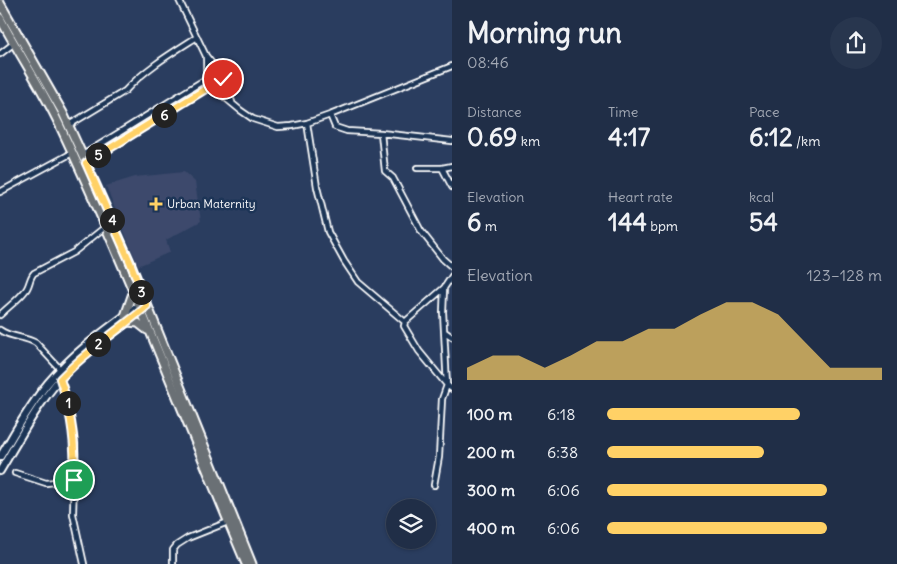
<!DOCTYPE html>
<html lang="en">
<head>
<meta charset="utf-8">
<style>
	:root { --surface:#202e47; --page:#28364e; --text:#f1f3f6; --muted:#a2a8b4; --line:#3d4a60; --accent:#ffd166 }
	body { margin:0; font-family:Delius,sans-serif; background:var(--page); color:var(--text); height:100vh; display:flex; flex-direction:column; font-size:19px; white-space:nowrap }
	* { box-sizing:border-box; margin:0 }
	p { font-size:16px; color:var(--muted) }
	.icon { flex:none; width:28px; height:28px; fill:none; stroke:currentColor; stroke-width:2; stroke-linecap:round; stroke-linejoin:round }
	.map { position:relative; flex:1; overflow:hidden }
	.sheet { display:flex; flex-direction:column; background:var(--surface); width:445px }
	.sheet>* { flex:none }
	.fabs { position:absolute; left:386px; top:499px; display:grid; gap:10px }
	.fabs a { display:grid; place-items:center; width:50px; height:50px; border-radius:50%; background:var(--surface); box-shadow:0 1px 4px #0004,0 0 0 1px var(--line); font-size:25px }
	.pin { position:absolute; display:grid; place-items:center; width:42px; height:42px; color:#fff; margin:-21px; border:2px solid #fff; border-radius:50%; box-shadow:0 1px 5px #0007 }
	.km { position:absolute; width:25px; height:25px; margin:-12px; border-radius:50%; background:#222; color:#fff; font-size:14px; line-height:25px; text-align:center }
	.round { display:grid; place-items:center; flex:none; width:52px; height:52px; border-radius:26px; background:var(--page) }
	.head { display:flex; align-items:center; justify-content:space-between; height:85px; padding:0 15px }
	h1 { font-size:28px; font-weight:700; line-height:38px }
	.figures { display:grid; grid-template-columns:repeat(3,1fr); gap:8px; height:85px; padding:5px 15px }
	.figures div { display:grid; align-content:center }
	.figures b { font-size:25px; font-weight:700 }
	.figures small { font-size:14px; font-weight:400 }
	.figures p { font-size:14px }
	.chart { height:140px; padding:10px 15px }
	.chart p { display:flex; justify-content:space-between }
	.chart svg { width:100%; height:90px; margin-top:5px; fill:var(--accent); opacity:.7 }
	ul { padding:0 15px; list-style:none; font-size:16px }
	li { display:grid; grid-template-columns:80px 60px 1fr; align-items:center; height:38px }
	li i { height:12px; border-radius:6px; background:var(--accent) }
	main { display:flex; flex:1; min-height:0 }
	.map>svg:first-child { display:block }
</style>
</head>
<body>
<main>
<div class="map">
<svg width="452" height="564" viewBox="0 0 452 564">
	<rect width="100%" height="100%" fill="#2a3d5f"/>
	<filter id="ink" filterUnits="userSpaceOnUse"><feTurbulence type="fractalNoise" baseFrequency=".02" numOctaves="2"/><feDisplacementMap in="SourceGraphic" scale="10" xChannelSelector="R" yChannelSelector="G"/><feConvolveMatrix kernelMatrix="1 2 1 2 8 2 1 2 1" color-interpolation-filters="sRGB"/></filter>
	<g filter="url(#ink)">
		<path fill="#3d4a6c" d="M184,172L195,182L201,221L166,240L170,252L138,266L106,186L135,177Z"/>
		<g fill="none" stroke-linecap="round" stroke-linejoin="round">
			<g stroke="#fff" stroke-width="8">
				<path id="street" d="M179,0L206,56L217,70
					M0,54L13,44
					M206,57C207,66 205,78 208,84L217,86L223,81L222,75L218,71L211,70L207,74
					M223,79L232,102
					M211,86L240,110L253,119L278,127L292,126L307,123L330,115L452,66
					M330,115L335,127L347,131L381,133L452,141
					M307,123L317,187L328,232L344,261L358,282L405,322L404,326L419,351L447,385L452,389
					M69,125L125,91C145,69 172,53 197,37
					M381,133L385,171L393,178L421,231L443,259L452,267
					M83,155L206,79
					M86,163L211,86
					M417,168H442L452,166
					M442,168L452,187
					M0,192L72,153
					M0,315C8,307 18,300 25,291C30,286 29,278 34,273L74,252L105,227
					M405,322L444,288L452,276
					M0,330C11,338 25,336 36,343L60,369
					M445,332L452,337
					M60,379L68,401L75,444L73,514L84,564
					M15,473L46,483L73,480
					M434,485L439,457L442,399L447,385L443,312L444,288
					M173,564V550L177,545L188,538L228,522"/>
			</g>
			<g stroke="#fff" stroke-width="10">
				<path id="secondary" d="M0,457C15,432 29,406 48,383C75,350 111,326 145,301
					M0,471C22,434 42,395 73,365C95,344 122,328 145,308"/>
			</g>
			<g stroke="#fff" stroke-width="11">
				<path id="primary" d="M0,3L63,113L95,183L130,262L252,564
					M0,18C19,54 42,88 59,124C127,268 184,417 246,564
					M125,316L133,293
					M128,322L138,323L147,330"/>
			</g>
			<use href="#street" stroke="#1d3557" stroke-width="4.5"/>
			<use href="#secondary" stroke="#1d3557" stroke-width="6"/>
			<use href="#primary" stroke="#6a7074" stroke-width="7"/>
		</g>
	</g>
	<g fill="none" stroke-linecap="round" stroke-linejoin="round" filter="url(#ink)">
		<g stroke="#fff" stroke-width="10">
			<path id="route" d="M74,480C76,444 72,413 60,379C86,351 118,331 147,306L130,262L86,163L204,90L210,86H219L223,79"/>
		</g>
		<use href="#route" stroke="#ffd166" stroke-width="6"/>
	</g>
	<path fill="#ffd166" stroke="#1d3557" stroke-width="2" d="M153.5 196.5h5v5h5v5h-5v5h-5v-5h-5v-5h5z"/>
	<g text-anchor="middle" stroke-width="5" stroke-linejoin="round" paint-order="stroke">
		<g font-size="12" fill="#fff" stroke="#1d3557" text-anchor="start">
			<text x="167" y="208">Urban Maternity</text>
		</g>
	</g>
</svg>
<div class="fabs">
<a><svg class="icon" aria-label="layers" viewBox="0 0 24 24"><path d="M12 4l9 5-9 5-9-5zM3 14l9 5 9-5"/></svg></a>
</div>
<div class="pin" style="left:74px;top:480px;background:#1e9e55"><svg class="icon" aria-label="arrive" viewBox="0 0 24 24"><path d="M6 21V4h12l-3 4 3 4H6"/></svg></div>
<div class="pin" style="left:223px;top:79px;background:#d93025"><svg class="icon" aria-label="check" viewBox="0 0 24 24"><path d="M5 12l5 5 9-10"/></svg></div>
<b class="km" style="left:68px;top:403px">1</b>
<b class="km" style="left:98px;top:344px">2</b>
<b class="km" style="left:141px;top:292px">3</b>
<b class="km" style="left:112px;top:220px">4</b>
<b class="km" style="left:98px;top:155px">5</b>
<b class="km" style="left:164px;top:115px">6</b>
</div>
<section class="sheet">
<div class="head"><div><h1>Morning run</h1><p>08:46</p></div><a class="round"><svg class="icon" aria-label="share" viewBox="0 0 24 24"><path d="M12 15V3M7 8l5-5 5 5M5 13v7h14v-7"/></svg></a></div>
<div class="figures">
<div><p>Distance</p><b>0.69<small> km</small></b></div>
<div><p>Time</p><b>4:17</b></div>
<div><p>Pace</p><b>6:12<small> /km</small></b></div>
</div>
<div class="figures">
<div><p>Elevation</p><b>6<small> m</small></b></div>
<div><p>Heart rate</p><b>144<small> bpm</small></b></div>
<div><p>kcal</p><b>54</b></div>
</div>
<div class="chart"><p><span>Elevation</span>123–128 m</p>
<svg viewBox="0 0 160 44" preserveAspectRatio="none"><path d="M0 44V38L10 32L20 32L30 38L40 32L50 25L60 25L70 19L80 19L90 12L100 6L110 6L120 12L130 25L140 38L150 38L160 38V44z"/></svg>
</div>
<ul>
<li><b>100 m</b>6:18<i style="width:70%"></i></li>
<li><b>200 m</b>6:38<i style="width:57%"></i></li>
<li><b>300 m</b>6:06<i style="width:80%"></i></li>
<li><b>400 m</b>6:06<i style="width:80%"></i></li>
</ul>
</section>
</main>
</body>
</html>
